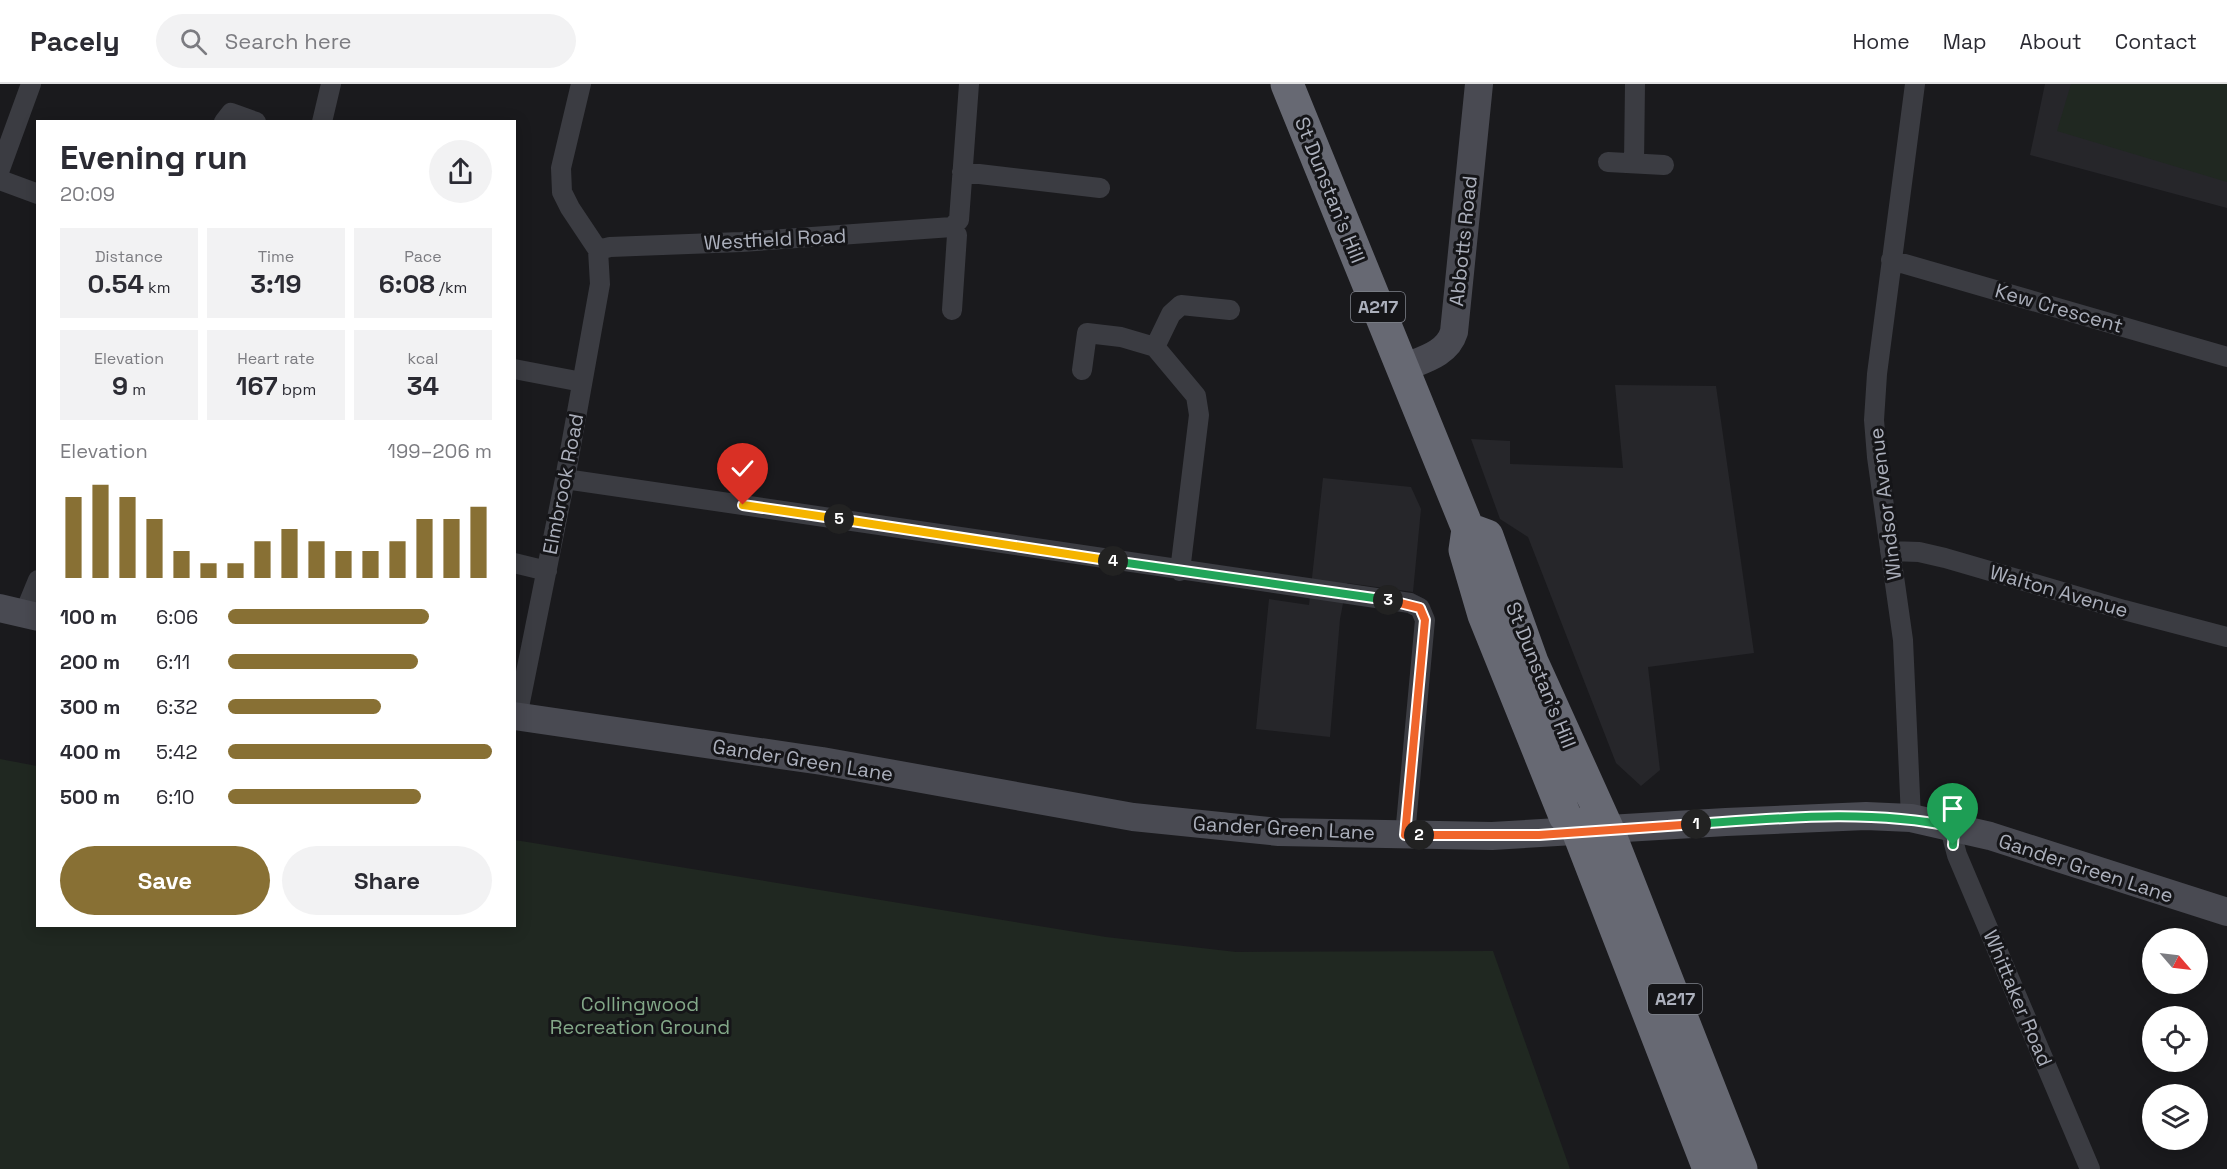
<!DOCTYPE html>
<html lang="en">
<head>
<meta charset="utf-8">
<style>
	:root { --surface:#fff; --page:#f2f2f3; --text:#2b2b33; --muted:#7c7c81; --line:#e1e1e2; --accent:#887034 }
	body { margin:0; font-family:"Space Grotesk",sans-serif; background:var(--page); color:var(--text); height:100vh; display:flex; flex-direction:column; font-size:22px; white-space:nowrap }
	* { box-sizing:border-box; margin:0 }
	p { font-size:20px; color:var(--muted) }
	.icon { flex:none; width:33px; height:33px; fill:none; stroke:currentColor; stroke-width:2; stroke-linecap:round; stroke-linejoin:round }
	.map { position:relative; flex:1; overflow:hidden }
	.panel { position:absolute; left:36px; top:36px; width:480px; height:807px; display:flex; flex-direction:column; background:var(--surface); border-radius:0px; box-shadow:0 3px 15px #0003 }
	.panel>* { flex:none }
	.needle { width:39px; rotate:118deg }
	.fabs { position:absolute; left:2142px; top:844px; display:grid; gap:12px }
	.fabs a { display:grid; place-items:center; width:66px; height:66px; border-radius:50%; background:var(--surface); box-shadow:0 3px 15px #0003; font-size:30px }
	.pin { position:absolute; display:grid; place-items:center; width:51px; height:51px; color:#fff; margin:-62px -26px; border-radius:50% 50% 50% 0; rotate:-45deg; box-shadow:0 0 6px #0007 }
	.pin .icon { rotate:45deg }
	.km { position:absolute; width:30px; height:30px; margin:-15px; border-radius:50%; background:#222; color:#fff; font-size:16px; line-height:30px; text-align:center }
	.round { display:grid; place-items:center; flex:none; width:63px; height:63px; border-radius:32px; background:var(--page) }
	.overview { display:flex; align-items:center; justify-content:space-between; height:102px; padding:0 24px }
	h1 { font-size:33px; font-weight:800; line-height:45px }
	.metrics { display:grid; grid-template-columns:repeat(3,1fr); gap:9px; height:102px; padding:6px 24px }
	.metrics div { display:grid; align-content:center; border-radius:0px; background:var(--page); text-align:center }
	.metrics b { font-size:26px; font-weight:800 }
	.metrics small { font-size:16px; font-weight:400 }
	.metrics p { font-size:16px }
	.chart { height:168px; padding:12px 24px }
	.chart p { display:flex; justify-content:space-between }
	.chart svg { width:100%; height:108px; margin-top:6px; stroke:var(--accent); stroke-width:6 }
	.button { display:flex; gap:12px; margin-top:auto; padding:12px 24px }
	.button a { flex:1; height:69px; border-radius:36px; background:var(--accent); color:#fff; font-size:24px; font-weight:800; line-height:69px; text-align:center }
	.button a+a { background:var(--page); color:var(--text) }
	ul { padding:0 24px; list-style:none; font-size:20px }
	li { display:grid; grid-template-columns:96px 72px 1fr; align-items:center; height:45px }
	li i { height:15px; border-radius:8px; background:var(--accent) }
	header { display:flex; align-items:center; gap:36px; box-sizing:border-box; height:84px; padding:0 30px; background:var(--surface); border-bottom:2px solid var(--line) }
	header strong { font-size:28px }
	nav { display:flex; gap:33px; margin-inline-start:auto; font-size:21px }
	.search { width:420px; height:54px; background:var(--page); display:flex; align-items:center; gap:15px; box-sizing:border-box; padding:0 21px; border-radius:33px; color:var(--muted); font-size:22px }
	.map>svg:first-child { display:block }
</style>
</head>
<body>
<header>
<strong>Pacely</strong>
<div class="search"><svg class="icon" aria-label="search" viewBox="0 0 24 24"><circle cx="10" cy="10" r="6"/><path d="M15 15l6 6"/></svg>Search here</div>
<nav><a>Home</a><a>Map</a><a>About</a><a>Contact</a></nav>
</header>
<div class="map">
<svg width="2227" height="1085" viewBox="0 0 2227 1085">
	<rect width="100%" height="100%" fill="#1a1a1d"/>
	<path fill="#26262a" d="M2045,0H2227V124L2030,71Z
		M1615,301L1716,302L1754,569L1648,583L1660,686L1641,702L1616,679L1528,453L1500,435L1471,355L1510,357V380L1623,384Z
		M1323,394L1411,403L1421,425L1413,508L1347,499L1340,535L1330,653L1256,645L1269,515L1309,521Z"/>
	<path fill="#202821" d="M2071,0H2227V98L2057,47Z
		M0,675L37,682L38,842H514L515,756L1106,853L1236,868L1493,867L1570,1085H0Z"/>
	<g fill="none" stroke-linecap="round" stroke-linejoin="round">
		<path stroke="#3b3c42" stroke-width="20" d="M224,38L231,29L256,38
			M322,38L331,0
			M1608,78L1664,81
			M1634,79L1635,0
			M0,85L31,0
			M962,88L1100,104
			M0,96L38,110
			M598,166L610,163L741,158L952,143
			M1891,176L2227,273
			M952,226L957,151L952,143L959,136L969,0
			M1155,263L1171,230L1181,221L1230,226
			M514,285L582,298
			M1082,286L1087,249L1121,253L1155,263L1196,312L1199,331L1180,487
			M565,395L1410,519L1420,524L1425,536L1405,751
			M1890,467L1919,468L1945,474L2124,526L2227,553
			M514,479L547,487
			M24,530L38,496
			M517,633L565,395L600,200L598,166L570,124L562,108L561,84L581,0
			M1911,734L1903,556L1877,373L1874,336L1877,290L1915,0
			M1954,743L1952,752L1957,771L2090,1085"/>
		<path stroke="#494a52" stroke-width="28" d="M1401,285C1421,276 1447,271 1454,248L1479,0
			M0,524L38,533
			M514,632L822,677L1133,733L1279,748L1492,752L1726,738L1866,732L1911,734L1990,752L2227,828"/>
		<path stroke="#676973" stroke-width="33" d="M1287,0L1468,445L1465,466L1484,531L1565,732L1578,747L1709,1085
			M1468,445L1487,452L1532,578L1608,746L1741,1085"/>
	</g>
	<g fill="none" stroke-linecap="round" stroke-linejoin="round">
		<g stroke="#fff" stroke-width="12">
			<path id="split-1" d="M1696,740C1781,734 1870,725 1954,743L1953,761"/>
		</g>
		<g stroke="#fff" stroke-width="12">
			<path id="split-2" d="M1419,751H1539L1696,740"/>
		</g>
		<g stroke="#fff" stroke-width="12">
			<path id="split-3" d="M1388,516L1420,524L1425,536L1405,751H1419"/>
		</g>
		<g stroke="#fff" stroke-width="12">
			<path id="split-4" d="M1113,477L1388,516"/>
		</g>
		<g stroke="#fff" stroke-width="12">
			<path id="split-5" d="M839,435L1113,477"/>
		</g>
		<g stroke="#fff" stroke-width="12">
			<path id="split-6" d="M743,421L839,435"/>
		</g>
		<use href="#split-1" stroke="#22a559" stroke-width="8"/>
		<use href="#split-2" stroke="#f0652b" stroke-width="8"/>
		<use href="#split-3" stroke="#f0652b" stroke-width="8"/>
		<use href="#split-4" stroke="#22a559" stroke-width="8"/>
		<use href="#split-5" stroke="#f5b400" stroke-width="8"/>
		<use href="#split-6" stroke="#f5b400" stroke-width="8"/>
	</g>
	<g text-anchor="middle" stroke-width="6" stroke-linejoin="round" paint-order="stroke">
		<g fill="#151518" stroke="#7f828b" stroke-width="1.5">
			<rect x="1351" y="208" width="54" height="30" rx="4.5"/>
			<rect x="1648" y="900" width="54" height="30" rx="4.5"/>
		</g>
		<g font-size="18" font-weight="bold" fill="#acb0bc">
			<text x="1378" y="229">A217</text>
			<text x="1675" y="921">A217</text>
		</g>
		<g font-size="20" fill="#acb0bc" stroke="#151518">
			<text transform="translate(1330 106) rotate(68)" y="7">St Dunstan's Hill</text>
			<text transform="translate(775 155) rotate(-3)" y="7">Westfield Road</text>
			<text transform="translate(1463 157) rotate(-84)" y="7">Abbotts Road</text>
			<text transform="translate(2059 224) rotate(16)" y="7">Kew Crescent</text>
			<text transform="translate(563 400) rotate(-79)" y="7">Elmbrook Road</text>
			<text transform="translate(1885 420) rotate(-97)" y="7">Windsor Avenue</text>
			<text transform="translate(2059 507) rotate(16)" y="7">Walton Avenue</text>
			<text transform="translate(1541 591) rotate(68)" y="7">St Dunstan's Hill</text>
			<text transform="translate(803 676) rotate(9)" y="7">Gander Green Lane</text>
			<text transform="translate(1284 744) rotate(3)" y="7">Gander Green Lane</text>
			<text transform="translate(2086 784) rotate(18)" y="7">Gander Green Lane</text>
			<text transform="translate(2018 914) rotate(67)" y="7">Whittaker Road</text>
		</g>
		<g font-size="20" fill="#83a888" stroke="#151518">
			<text x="640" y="927">Collingwood<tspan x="640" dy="23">Recreation Ground</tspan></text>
		</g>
	</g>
</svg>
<div class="fabs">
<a><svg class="needle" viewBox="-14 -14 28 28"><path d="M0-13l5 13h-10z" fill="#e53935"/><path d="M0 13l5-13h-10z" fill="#7c7c81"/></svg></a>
<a><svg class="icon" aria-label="locate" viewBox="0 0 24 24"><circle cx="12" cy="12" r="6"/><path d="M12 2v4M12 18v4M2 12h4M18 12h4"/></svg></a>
<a><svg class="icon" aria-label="layers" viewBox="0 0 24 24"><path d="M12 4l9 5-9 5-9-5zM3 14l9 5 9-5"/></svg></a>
</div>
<div class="pin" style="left:1953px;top:761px;background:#1e9e55"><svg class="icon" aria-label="arrive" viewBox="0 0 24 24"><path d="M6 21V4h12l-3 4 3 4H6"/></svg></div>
<div class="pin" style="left:743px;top:421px;background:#d93025"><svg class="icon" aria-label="check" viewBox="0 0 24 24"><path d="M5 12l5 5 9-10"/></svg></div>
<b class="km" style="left:1696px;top:740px">1</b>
<b class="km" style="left:1419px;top:751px">2</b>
<b class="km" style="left:1388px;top:516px">3</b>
<b class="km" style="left:1113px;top:477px">4</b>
<b class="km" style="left:839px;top:435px">5</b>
<section class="panel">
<div class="overview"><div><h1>Evening run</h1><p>20:09</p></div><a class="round"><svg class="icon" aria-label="share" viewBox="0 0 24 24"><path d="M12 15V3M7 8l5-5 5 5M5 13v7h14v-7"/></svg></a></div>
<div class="metrics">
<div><p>Distance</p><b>0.54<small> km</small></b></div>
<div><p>Time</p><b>3:19</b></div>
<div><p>Pace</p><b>6:08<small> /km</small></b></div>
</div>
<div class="metrics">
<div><p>Elevation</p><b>9<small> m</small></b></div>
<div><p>Heart rate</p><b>167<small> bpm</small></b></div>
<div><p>kcal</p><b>34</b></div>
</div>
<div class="chart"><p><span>Elevation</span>199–206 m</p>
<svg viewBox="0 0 160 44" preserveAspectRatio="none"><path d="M5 44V11M15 44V6M25 44V11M35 44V20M45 44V33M55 44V38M65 44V38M75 44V29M85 44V24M95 44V29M105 44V33M115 44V33M125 44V29M135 44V20M145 44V20M155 44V15"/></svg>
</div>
<ul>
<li><b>100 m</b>6:06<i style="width:76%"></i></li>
<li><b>200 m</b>6:11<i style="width:72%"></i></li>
<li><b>300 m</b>6:32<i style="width:58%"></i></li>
<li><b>400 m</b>5:42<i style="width:100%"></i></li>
<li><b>500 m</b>6:10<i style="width:73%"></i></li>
</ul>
<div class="button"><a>Save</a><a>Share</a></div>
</section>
</div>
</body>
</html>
